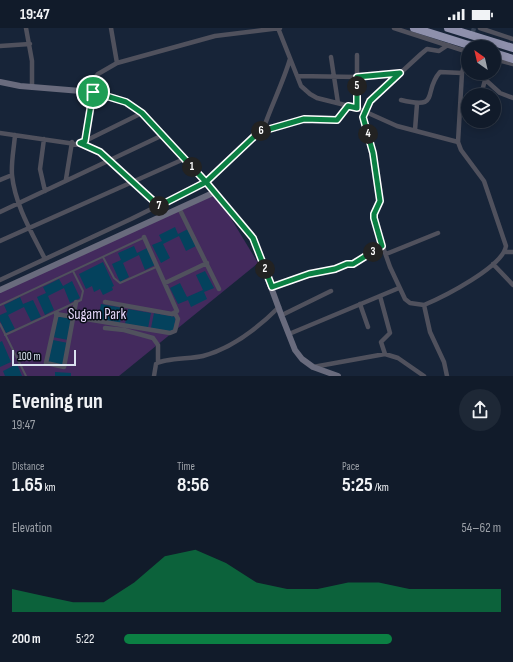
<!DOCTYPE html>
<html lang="en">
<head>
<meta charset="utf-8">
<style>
	:root { --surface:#111b2a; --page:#1e2836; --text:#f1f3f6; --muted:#9ca1a8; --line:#303947; --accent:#0b8043 }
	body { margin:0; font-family:"Sofia Sans Condensed",sans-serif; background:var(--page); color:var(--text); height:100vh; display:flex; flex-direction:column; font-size:15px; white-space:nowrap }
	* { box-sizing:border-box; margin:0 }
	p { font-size:13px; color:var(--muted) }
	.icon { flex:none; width:22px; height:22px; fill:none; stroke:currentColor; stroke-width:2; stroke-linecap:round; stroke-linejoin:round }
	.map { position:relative; height:348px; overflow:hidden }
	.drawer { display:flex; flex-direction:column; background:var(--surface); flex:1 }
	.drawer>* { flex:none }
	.needle { width:26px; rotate:326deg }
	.buttons { position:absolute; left:461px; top:12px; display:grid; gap:8px }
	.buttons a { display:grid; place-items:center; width:40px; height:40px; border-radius:50%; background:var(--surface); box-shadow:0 2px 10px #0003,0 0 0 1px var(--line); font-size:20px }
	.scale { position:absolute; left:12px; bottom:10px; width:64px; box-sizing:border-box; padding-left:4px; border:2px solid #d9e2ef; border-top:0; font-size:11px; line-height:14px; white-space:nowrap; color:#d9e2ef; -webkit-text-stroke:3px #080d16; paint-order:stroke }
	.pin { position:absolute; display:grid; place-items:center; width:34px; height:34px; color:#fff; margin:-17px; border:2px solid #fff; border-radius:50%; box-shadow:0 1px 4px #0007 }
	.km { position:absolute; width:20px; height:20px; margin:-10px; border-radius:50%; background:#222; color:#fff; font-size:11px; line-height:20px; text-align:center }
	.round { display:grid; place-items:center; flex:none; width:42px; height:42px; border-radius:21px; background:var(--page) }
	.headline { display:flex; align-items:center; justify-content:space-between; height:68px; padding:0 12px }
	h1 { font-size:22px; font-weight:700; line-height:30px }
	.stats { display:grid; grid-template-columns:repeat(3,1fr); gap:6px; height:68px; padding:4px 12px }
	.stats div { display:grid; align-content:center }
	.stats b { font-size:20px; font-weight:700 }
	.stats small { font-size:11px; font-weight:400 }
	.stats p { font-size:11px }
	.chart { height:112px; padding:8px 12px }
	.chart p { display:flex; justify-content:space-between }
	.chart svg { width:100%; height:72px; margin-top:4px; fill:var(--accent); opacity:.7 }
	ul { padding:0 12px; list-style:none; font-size:13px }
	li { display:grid; grid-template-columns:64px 48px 1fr; align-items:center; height:30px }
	li i { height:10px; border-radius:5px; background:var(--accent) }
	.status { display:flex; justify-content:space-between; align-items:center; height:28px; padding:0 20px; background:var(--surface); direction:ltr }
	.status svg { height:11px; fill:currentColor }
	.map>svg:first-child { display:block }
</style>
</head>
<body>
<div class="status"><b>19:47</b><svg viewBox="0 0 49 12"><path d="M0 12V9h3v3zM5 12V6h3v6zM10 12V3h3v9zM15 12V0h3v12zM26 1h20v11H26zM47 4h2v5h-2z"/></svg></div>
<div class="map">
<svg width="513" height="348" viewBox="0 0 513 348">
	<rect width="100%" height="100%" fill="#172438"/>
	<path fill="#432a5d" d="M215,164L258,235L119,348H0V262Z"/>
	<path fill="#04425d" d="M175,199L178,206L188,201L196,218L186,223L179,208L163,216L170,230L161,235L152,217L162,213L159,207Z
		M134,218L137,225L147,220L155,237L145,242L139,227L123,235L129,249L120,254L112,236L121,232L118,225Z
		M103,234L114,258L112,259L113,262L103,267L100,261L94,264L92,258L86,261L79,246Z
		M205,243L214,260L204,264L207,271L191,279L188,272L178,276L170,260L180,255L187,269L203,262L196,247Z
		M59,251L63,258L72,253L80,270L70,275L64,260L48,268L54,282L45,287L37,269L46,265L43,259Z
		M20,269L23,276L33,272L41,289L31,293L24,279L8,287L15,301L6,305L0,293V287L7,284L4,277Z
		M101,276L123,280L120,295L98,291Z
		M128,281L151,285L148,300L125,296Z
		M154,285L176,289L173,304L151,300Z
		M58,287L73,290L68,312L53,309Z
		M53,312L68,315L63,337L48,334Z
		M2,313L11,334L0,339V314Z
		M17,336L22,348H5L3,343Z
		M55,344L71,345V348H55Z"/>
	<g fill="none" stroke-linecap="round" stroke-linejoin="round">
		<path stroke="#344053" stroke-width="4.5" stroke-dasharray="4.5 2" stroke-linecap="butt" d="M469,17L474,0"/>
		<path stroke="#50515d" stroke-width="2" d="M103,229L114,250L120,255L156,239
			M0,277L143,210
			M0,296L26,348
			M5,307L81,272L83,263L73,243"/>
		<path stroke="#50515d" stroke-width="4.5" d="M26,0L32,33V59
			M111,0L117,35
			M278,0L301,58L310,66L317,70L357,80L397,98L458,114
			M394,0L468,24
			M480,0L513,11
			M0,18L30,16
			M331,29L338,75
			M494,31L513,36
			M478,45L500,65L513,70
			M297,48L357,49L399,45
			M85,62L98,46L117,35L215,8L280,0
			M481,67L485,52
			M401,72C442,82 422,64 440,44L462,45
			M357,80V27
			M263,102C271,78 283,55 290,31
			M415,102L417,76
			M0,105L89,118L100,124L159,178
			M15,107C14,120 11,134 12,147C15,177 32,205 45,231
			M44,111L40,141L45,163
			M85,113L93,64
			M81,115L142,85
			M66,151L72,114
			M0,152L12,147
			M179,180L219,261
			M0,184L163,107
			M0,213L184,131
			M505,224H513
			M386,226L438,205
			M493,236L513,257
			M0,252L131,191L206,154L256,107L263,102L304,91H337L348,78
			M165,255L207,235
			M272,259L309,246L331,242L347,236H353L382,218
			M380,268L390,305L381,314L385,326
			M105,274L172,286L177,283L144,209
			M360,276L368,299
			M424,277L410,275L405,271L390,239L376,199L374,186L380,173L373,125L363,92L365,83L370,73L421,26L427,21L439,23L448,17
			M57,285L46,335L64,339L76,274
			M56,286L170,305L175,303L178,291L175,285
			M282,287L331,263
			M105,300L124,302L153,310L158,317V334
			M289,306L399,260
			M313,339L385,326L398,330L424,348
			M154,348L156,336C163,330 192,331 203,328C233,320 258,300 279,279
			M447,348L444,334L430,304L424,277C443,269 503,239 506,218L484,153L461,122L458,114L462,45L468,22"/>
		<path stroke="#696b7d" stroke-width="6" d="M0,54L20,58L93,64L126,74L142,85L215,164L253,210L282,289L295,322L302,331L313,339L338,348
			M0,262L215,164"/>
		<path stroke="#8e90ac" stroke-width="8" d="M414,0L475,19
			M448,0L513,20
			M494,25L513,31"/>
	</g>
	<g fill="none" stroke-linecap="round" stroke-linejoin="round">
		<g stroke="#fff" stroke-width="8">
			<path id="route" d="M93,64L126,74L142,85L206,154L253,210L272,259L309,246L335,241L347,236H353L382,218L374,190V186L380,173L373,125L363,89L370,73L400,45L357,49V80L348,78L337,92L304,91L259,104L206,154L159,178L100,124L80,115L85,113L93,64"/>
		</g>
		<use href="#route" stroke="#0b8043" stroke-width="5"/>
	</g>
	<g text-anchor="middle" stroke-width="3" stroke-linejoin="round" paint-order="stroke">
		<g font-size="15" fill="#e4d6f8" stroke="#080d16">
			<text x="97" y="291">Sugam Park</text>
		</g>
	</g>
</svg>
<div class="buttons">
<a><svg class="needle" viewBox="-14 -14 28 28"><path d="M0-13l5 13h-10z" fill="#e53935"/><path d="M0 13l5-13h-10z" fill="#9ca1a8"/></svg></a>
<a><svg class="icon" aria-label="layers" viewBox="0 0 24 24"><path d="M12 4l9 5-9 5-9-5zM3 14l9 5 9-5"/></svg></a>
</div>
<div class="scale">100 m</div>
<div class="pin" style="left:93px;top:64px;background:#1e9e55"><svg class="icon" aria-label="arrive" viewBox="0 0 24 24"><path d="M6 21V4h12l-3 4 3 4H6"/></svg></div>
<b class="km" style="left:192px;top:139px">1</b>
<b class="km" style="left:265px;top:241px">2</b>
<b class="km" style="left:373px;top:224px">3</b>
<b class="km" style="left:368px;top:106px">4</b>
<b class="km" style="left:357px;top:58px">5</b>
<b class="km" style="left:261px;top:103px">6</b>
<b class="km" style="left:159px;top:178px">7</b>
</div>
<section class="drawer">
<div class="headline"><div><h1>Evening run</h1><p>19:47</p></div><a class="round"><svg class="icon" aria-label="share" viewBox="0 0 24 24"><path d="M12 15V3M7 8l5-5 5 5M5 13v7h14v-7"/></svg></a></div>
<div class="stats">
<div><p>Distance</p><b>1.65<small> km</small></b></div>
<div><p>Time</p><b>8:56</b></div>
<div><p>Pace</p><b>5:25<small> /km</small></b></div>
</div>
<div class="chart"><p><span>Elevation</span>54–62 m</p>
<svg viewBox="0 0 160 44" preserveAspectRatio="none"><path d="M0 44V30L10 34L20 38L30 38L40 26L50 10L60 6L70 14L80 26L90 30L100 30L110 26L120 26L130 30L140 30L150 30L160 30V44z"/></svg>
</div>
<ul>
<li><b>200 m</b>5:22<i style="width:71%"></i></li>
</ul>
</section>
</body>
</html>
